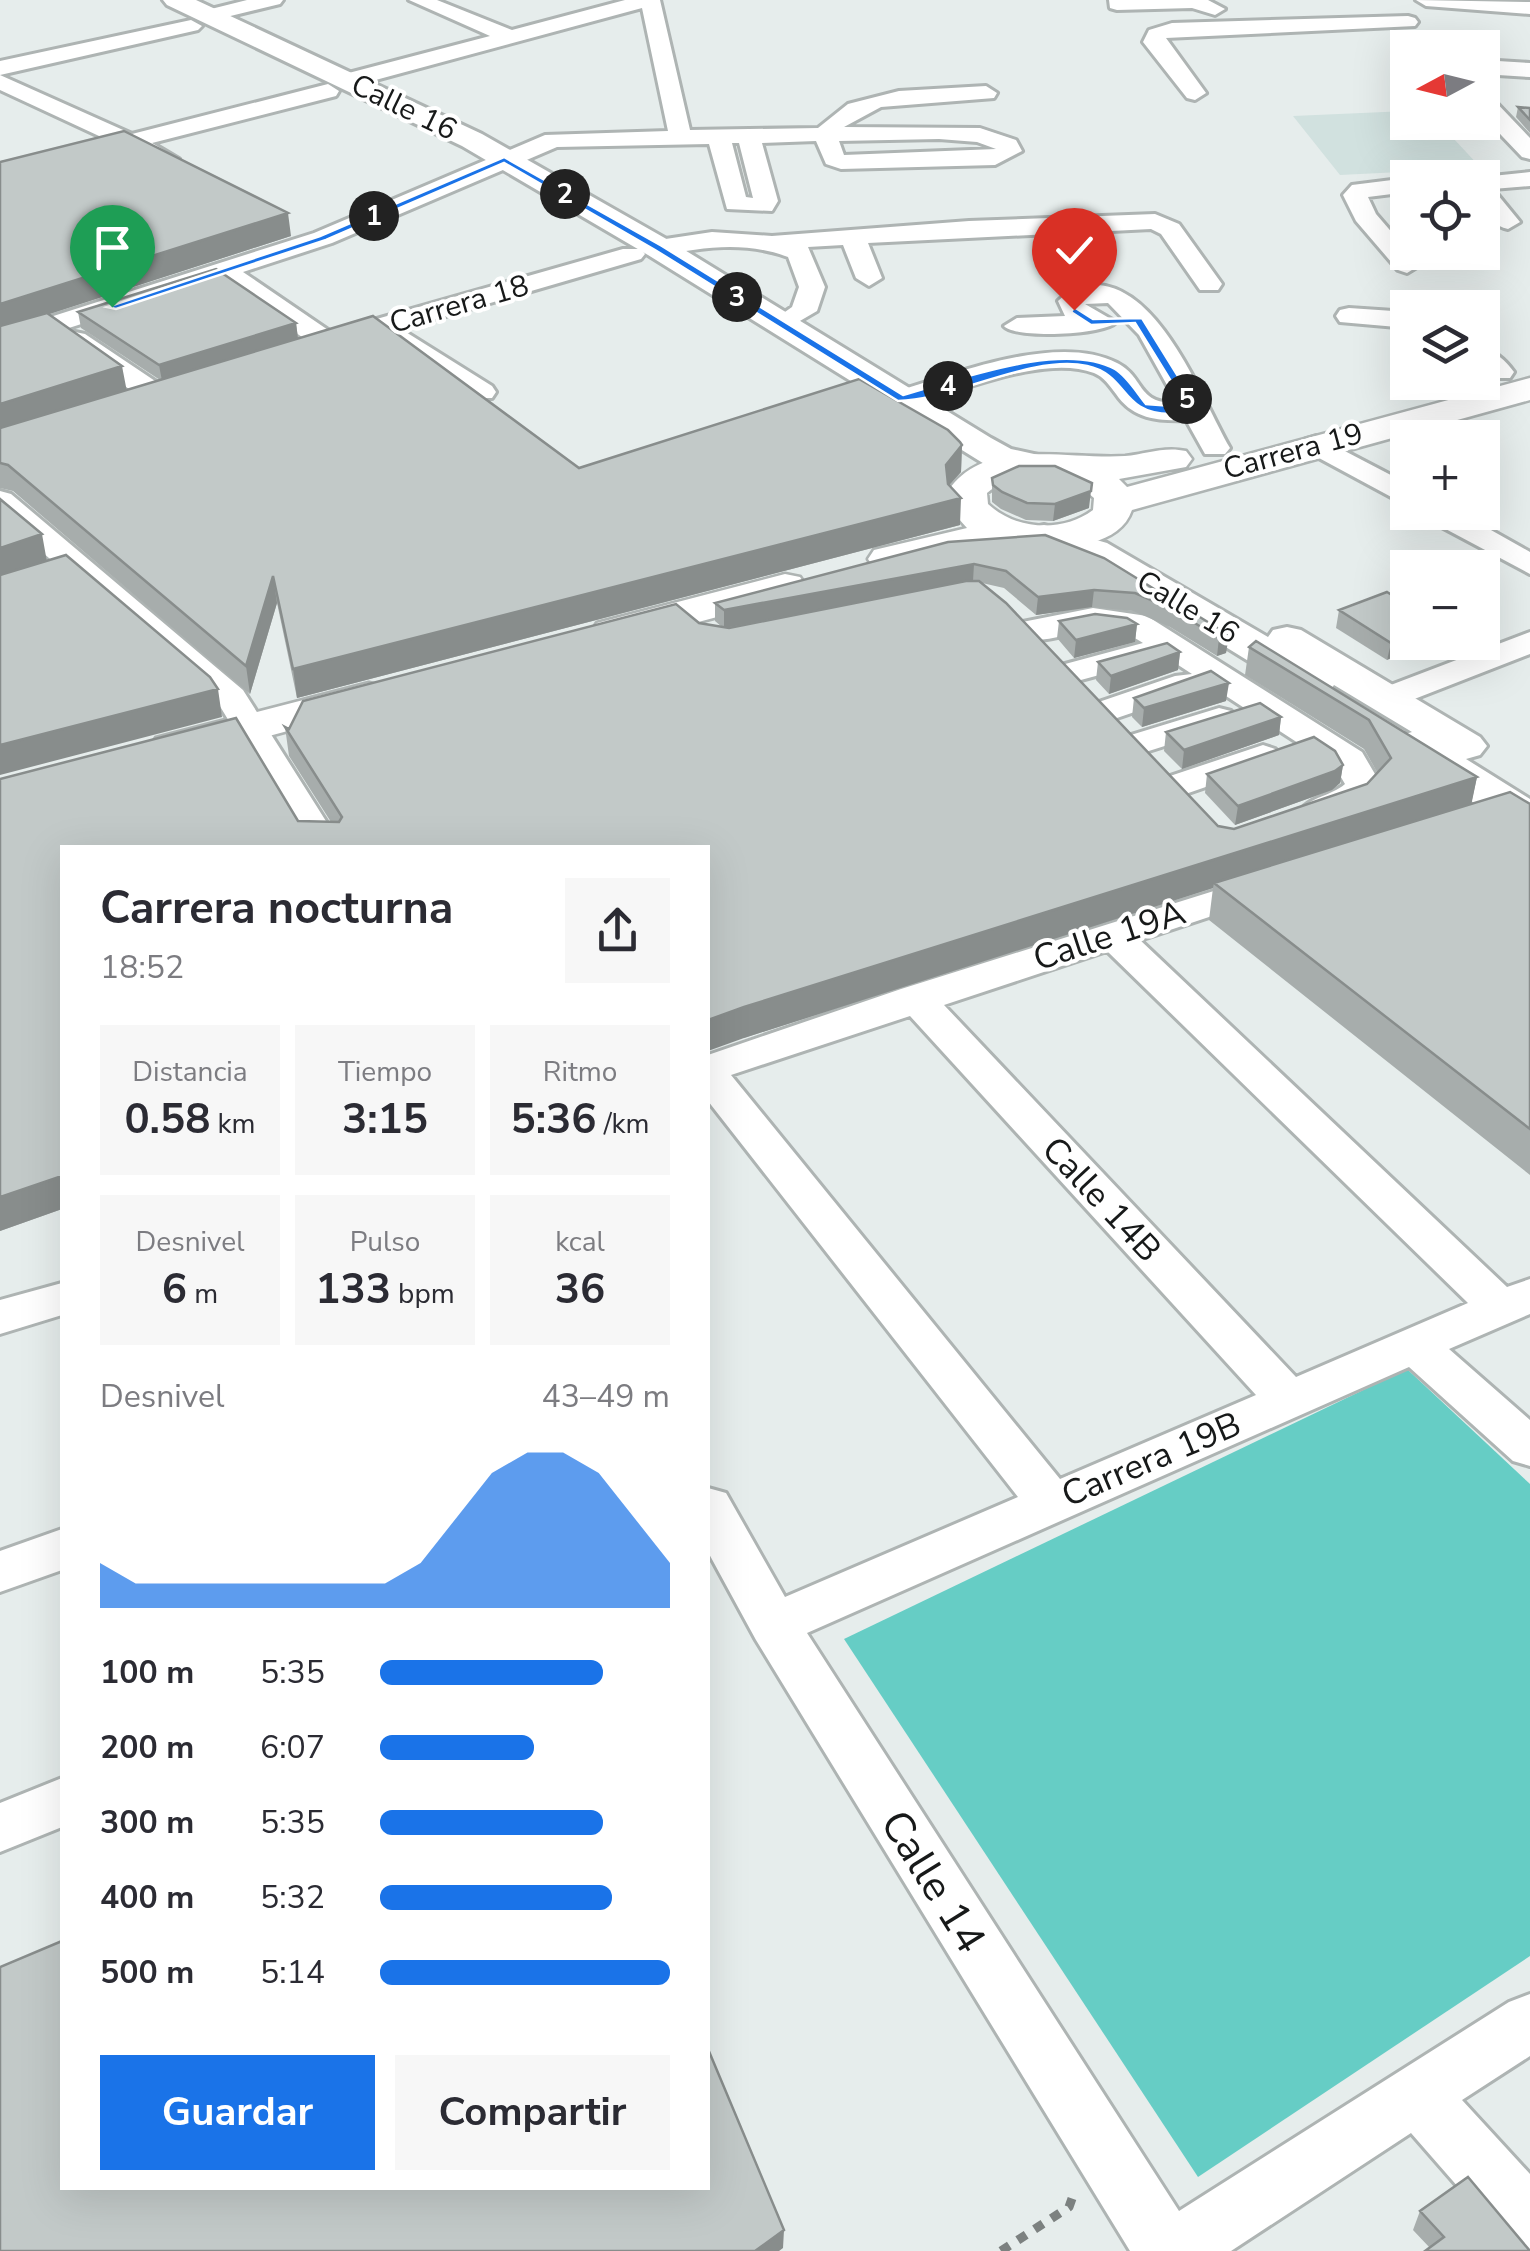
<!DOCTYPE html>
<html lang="es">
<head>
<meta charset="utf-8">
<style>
	:root { --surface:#fff; --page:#f7f7f7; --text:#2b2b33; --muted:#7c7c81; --accent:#1a73e8 }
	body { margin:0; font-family:"Nunito Sans",sans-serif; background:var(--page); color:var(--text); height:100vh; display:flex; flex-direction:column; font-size:38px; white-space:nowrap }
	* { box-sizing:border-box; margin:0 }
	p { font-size:32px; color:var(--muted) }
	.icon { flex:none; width:55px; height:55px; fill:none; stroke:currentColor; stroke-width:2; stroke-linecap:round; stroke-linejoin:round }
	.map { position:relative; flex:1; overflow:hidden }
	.side { position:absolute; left:60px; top:845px; width:650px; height:1345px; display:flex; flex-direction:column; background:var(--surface); border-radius:0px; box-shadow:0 10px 40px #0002 }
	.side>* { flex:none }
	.needle { width:65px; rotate:263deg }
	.fabs { position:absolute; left:1390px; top:30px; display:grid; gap:20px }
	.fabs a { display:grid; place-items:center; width:110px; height:110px; border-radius:0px; background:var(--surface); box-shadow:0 10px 40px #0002; font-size:50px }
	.pin { position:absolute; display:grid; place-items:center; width:85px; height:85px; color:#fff; margin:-102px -42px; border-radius:50% 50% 50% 0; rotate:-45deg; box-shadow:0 0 10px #0007 }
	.pin .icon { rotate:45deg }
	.km { position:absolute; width:50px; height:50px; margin:-25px; border-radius:50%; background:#222; color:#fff; font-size:28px; line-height:50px; text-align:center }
	.round { display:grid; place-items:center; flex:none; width:105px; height:105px; border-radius:0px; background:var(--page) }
	.headline { display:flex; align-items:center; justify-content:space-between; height:170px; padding:0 40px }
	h1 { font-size:45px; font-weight:700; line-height:75px }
	.figures { display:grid; grid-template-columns:repeat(3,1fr); gap:15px; height:170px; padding:10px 40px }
	.figures div { display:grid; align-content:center; border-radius:0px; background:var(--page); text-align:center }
	.figures b { font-size:42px; font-weight:700 }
	.figures small { font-size:28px; font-weight:400 }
	.figures p { font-size:28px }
	.chart { height:280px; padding:20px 40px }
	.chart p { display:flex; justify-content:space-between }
	.chart svg { width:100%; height:180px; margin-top:10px; fill:var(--accent); opacity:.7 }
	.cta { display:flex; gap:20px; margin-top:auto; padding:20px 40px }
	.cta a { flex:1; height:115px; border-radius:0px; background:var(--accent); color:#fff; font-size:40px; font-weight:700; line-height:115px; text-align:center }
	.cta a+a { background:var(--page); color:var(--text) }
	ul { padding:0 40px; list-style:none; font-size:32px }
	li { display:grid; grid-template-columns:160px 120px 1fr; align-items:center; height:75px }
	li i { height:25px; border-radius:12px; background:var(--accent) }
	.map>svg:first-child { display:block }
</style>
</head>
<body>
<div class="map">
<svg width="1530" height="2251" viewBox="0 0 1530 2251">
	<rect width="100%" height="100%" fill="#e6edec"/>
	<path fill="#d1e1df" d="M1407,111L1408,122L1439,123L1481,168L1340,175L1293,116Z"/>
	<path fill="#66cdc5" d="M1407,1369L1530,1484V1956L1198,2177L844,1639Z"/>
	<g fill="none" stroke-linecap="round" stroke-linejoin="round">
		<g stroke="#aeb4b3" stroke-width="6">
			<path id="minor" d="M247,0H283L280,4L210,21L200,15L203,11Z
				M409,0H437L512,30L625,0H660L690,130L818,128L848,104L899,91L986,86L997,93L994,98L881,107L844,127L980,128L1016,140L1022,151L995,165L841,169L826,164L816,141L762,143L778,201L772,211L727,209L709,144L557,147L332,243L243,272L331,332L623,249H641L645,254L641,259L401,329L492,386L496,392L492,398H472L375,336L328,350L318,348L219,280L0,350V333L314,233L545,135L668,131L642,8L357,85H341L338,80L341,75L490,36ZM939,139L977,142L996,149L844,155L839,141ZM732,143H739L753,198L746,197Z
				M1109,0H1208L1225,9L1215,15L1192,8L1117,10L1110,8Z
				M1416,0L1530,2V14L1426,6Z
				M1408,16L1415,18L1418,22L1415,26L1166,38L1206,93L1195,100L1187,98L1143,42L1149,30L1172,23Z
				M191,20L202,26L198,30L0,75V61Z
				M1482,60L1530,63V77L1482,74Z
				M0,75L132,134L328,84L339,91L336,96L152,143L179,159L167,166L128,150L114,149L112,142L0,90Z
				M1482,94L1490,96L1530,138V159L1522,157L1482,115Z
				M1530,172V186L1493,189L1520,222L1508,229C1483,223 1482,199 1482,178H1473Z
				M1408,178V192L1368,197L1376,214L1420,265L1407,273L1398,270L1356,221L1343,195L1352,185Z
				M1155,214L1179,224L1222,284L1218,290H1200L1161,234L1151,229L868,243L882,278L869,286L856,278L843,245L808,247L825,287L817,311L781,332L768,324L792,307L799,287L788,257C745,241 703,247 659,256L646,248L659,240L712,232L772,236L969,221Z
				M1097,285C1161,288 1202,399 1230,448L1225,454H1205L1186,420C1157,421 1133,419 1116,394C1110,386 1104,377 1094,373C1042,353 953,395 902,407L892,405L888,399L892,393C952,375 1057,332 1117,363C1145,377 1136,404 1177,403L1139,335L1108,303L1085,304L1116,322C1105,335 1015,339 1004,326L1017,318L1065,316L1058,301L1068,292Z
				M1349,308L1408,312V328L1340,322L1336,316L1340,310Z
				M75,332L85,334L167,389L171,395L167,401H147L65,346L61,340L65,334Z
				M1482,348C1495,351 1506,361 1514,372L1510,378H1490L1482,371Z
				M1316,436L1408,484V506L1306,451L1301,445L1306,439Z
				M0,491L11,494L243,690L343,848H306L218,703L0,516Z
				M1421,512H1459L1530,552V574L1425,518Z
				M1093,608L1147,616L1362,752L1382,786C1366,809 1333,826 1305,819L1300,811C1310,797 1331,796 1345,784L1335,767L1203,681L1199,690L1114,719L1102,722L1090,719L1085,712L1090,705L1175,676L1192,674L1166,657L1066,684L1054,681L1049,674L1054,667L1143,643C1094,611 1059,650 1012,638L1008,631L1012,624Z
				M1530,632V654L1399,705L1387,708L1375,705L1370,698L1375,691Z
				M1219,708L1231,711L1236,718L1231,725L1133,756L1121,752L1115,745L1121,738Z
				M1263,745L1275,749L1281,756L1275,763L1174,798L1161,795L1156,787L1161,779Z
				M1268,874L1281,877L1287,885L1281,893L1140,940L1507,1287L1530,1279V1314L1449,1349L1530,1420V1466L1513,1461L1409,1367L807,1633L1179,2211L1509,2002L1530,1994V2056L1462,2100L1530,2174V2251L1507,2243L1411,2133L1231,2251H1130L756,1640L708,1552V1488L726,1493L785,1597L1018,1497L708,1101V1055L901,989ZM1107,951L1468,1303L1296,1377L944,1005ZM910,1016L1256,1395L1060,1479L731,1075Z
				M62,1283V1315L0,1334V1300Z
				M62,1529V1570L0,1592V1551Z
				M62,1778V1827L0,1852V1803Z"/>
		</g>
		<g stroke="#aeb4b3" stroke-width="6">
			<path id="major" d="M163,0H196L482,134L670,241L991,438L1011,449L1052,458L1057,466L1052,474L1039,477L986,465L648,255L462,146L167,5Z
				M1044,525L1107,543L1268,637L1273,630L1287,627L1301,630L1480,737L1487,746L1480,755L1466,759L1530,799V833L1514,829L1399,754L1392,745L1399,736L1412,732L1334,685L1329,692L1314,696L1299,692L1104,572C1085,562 1035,551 1025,536L1030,528Z"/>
		</g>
		<g stroke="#aeb4b3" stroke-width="5">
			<path id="highway" d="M1530,378V400L1132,510C1114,563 1016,543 973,550C941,555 906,576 874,568L868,559L874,550L967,528L949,508L948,491C985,436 1068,460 1125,456C1146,454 1165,446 1186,451L1192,459L1186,467L1119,479L1127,487ZM1039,477C1061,479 1077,483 1094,498L1093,510C1062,533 1016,530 988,504L987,493C1003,480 1018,478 1039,477Z
				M785,574L800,577L806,586L800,595L612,645L597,641L591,632L597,623Z
				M369,683L385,687L391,696L385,705L172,762L156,758L149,748L156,738Z"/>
		</g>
		<path stroke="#7c8180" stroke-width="9" stroke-dasharray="10 10" stroke-linecap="butt" d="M1001,2251L1069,2207L1075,2190"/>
		<use href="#minor" fill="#fff" fill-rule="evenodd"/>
		<use href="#major" fill="#fff" fill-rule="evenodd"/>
		<use href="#highway" fill="#fff" fill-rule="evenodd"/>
	</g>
	<path fill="#a7adac" d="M1518,107L1530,108V133L1516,117Z
		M0,162L291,236L49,314L126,390L160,380L81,328L78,312L296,323L298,338L579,468L962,445L961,472L949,485L960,525L297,698L277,603L250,694L13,491L0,488Z
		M992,478L1089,508L1053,521L1026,520L1001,509L992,502Z
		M1045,535L1229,635L1226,653L1217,656L1170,627L1133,611L1092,607L1036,615L1004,588L982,583L1218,826L1234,829L1367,784L1377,772L1364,749L1245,675L1249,647L1477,777L1471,804H1530V1175L1209,920L1213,888L744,1038L708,848H62V1209L0,1231V779L298,821L331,822L289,756L285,727L289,729L699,623L722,627L715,621V603Z
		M1408,605L1387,660L1336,628L1339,610Z
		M1059,621L1137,624L1135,642L1074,658L1057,638Z
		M1180,652L1178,670L1109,694L1096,680L1098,662Z
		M1134,698L1226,701L1142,727L1132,717Z
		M1281,717L1279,735L1182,769L1164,751L1166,732Z
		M1343,765L1340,783L1332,790L1235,825L1205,793L1207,774Z
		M1420,2211L1530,2251L1430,2248L1413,2230Z"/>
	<path fill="#888d8c" d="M288,213L291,236L0,330V304Z
		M296,323L298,339L162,381L159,365Z
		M122,366L127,392L0,431V404Z
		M962,445L961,472L944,491L946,465Z
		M1091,491L1089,508L1053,521L1055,504Z
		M961,498L960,525L297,698L293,669Z
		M42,534L47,562L0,578V548Z
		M974,564L973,581L724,628V610Z
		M273,576L277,603L250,694L246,666Z
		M1094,590L1092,607L1036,615L1038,597Z
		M1137,624L1135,642L1074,658L1076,640Z
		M1229,635L1226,653L1217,656L1219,638Z
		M1408,635V642H1429L1387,660L1391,643Z
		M1180,652L1178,670L1109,694L1111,676Z
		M1229,683L1226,701L1142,727L1144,708Z
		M218,689L222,717L0,775V745Z
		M1281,717L1279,735L1182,769L1184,750Z
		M1343,765L1340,783L1332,790L1235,825L1238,806Z
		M1477,777L1471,806L1214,883L1213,888L744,1038L708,1051V1020L744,1007Z
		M62,1176V1209L0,1231V1197Z
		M784,2230L783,2248L779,2251H755Z"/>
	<path fill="#c2c9c8" stroke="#888d8c" stroke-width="2.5" d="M1518,107L1530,108V120Z
		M124,131L288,213L0,304V162Z
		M216,269L296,323L159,365L78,312Z
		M47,313L122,366L0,404V326Z
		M373,316L579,468L859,379L948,430L960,442L962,445L946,465L948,484L961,498L293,669L273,576L246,666L8,465L0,463V428Z
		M1019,466H1055L1092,483L1091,491L1055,504L1027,503L1002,492L993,485L992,478Z
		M0,499L42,534L0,548Z
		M1045,535L1104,558L1229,635L1219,638L1172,609L1135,593L1094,590L1038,597L1006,571L974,564L724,610L715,603L948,542Z
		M66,555L210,677L218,689L0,745V575Z
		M966,581H979L1006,603L1218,826L1234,829L1367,784L1391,758L1369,720L1249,647L1256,641L1477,777L744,1007L708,1020V848H62V1176L0,1197V779L236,718L298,821L339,822L342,817L285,727L289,729L303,701L676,604L699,623L729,628Z
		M1387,592L1408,605V635L1391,643L1339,610Z
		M1095,614L1127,618L1137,624L1076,640L1059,621Z
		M1167,643L1180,652L1111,676L1098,662Z
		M1211,671L1229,683L1144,708L1134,698Z
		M1260,703L1281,717L1184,750L1166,732Z
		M1314,737L1335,751L1343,765L1335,771L1238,806L1207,774Z
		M1510,792L1530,804V1129L1214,883Z
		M62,1941V2188H708V2049L784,2230L755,2251H0V1967Z
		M1468,2177L1530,2251H1425L1444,2237L1420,2211Z"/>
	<path fill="#1a73e8" stroke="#fff" stroke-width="2.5" d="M504,157L662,246L903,395C958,380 1063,340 1115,369C1127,376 1137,393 1146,404L1187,407L1135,323L1091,325L1071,312L1074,307L1093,319L1142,318L1199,410C1191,415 1180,414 1170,414C1120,414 1129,375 1087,366C1031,354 951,401 898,401L655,250L504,163L326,240L116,309L107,307L320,236Z"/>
	<g text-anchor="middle" stroke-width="8" stroke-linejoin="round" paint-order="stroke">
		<g font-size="30" fill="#171919" stroke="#fff">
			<text transform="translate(404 107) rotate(26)" y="10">Calle 16</text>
			<text transform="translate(459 304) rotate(-16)" y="10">Carrera 18</text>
			<text transform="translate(1293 451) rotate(-15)" y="10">Carrera 19</text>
			<text transform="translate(1188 607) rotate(31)" y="10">Calle 16</text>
		</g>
		<g font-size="35" fill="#171919" stroke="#fff">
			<text transform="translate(1109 935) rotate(-18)" y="12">Calle 19A</text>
			<text transform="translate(1102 1199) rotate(47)" y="12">Calle 14B</text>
			<text transform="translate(1151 1459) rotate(-23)" y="12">Carrera 19B</text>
		</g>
		<g font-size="42" fill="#171919" stroke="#fff">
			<text transform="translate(934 1881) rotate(58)" y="15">Calle 14</text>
		</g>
	</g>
</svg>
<div class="fabs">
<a><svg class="needle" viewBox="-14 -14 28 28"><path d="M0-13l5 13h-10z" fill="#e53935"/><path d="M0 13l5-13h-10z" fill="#7c7c81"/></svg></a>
<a><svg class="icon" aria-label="locate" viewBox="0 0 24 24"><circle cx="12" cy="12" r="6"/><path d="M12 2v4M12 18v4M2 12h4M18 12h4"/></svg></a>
<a><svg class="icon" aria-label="layers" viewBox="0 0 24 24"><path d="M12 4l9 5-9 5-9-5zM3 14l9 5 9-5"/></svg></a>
<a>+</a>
<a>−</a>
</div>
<div class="pin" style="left:112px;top:307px;background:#1e9e55"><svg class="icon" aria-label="arrive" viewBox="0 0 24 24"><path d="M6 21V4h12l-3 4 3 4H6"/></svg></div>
<div class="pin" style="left:1074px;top:310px;background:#d93025"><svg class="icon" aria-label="check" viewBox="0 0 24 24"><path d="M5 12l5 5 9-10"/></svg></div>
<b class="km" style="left:374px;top:216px">1</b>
<b class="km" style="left:565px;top:194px">2</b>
<b class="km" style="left:737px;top:297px">3</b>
<b class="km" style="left:948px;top:386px">4</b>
<b class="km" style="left:1187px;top:399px">5</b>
<section class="side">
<div class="headline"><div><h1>Carrera nocturna</h1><p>18:52</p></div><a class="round"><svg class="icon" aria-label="share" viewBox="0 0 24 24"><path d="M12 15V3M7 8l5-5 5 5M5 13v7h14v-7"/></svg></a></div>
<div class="figures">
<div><p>Distancia</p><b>0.58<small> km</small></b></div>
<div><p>Tiempo</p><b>3:15</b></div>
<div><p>Ritmo</p><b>5:36<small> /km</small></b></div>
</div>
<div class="figures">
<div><p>Desnivel</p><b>6<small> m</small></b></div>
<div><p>Pulso</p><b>133<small> bpm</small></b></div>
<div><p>kcal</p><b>36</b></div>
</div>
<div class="chart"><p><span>Desnivel</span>43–49 m</p>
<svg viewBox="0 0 160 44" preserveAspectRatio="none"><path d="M0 44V33L10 38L20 38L30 38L40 38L50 38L60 38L70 38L80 38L90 33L100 22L110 11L120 6L130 6L140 11L150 22L160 33V44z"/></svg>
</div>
<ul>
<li><b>100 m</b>5:35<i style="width:77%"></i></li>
<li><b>200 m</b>6:07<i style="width:53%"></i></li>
<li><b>300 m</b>5:35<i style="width:77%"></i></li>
<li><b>400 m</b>5:32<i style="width:80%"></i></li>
<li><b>500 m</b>5:14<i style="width:100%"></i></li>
</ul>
<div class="cta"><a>Guardar</a><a>Compartir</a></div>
</section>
</div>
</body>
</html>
